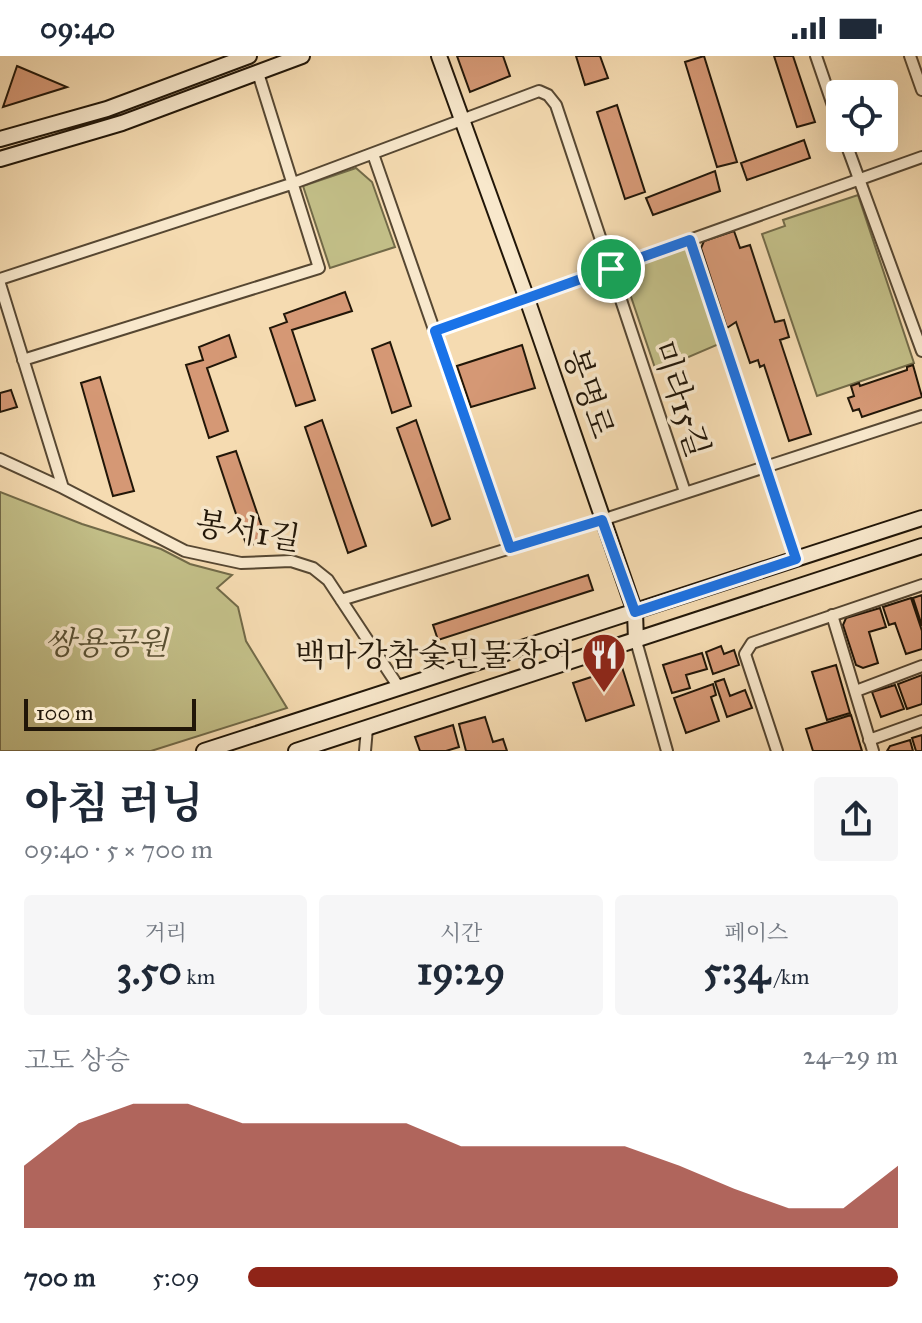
<!DOCTYPE html>
<html lang="ko">
<head>
<meta charset="utf-8">
<style>
	:root { --surface:#fff; --page:#f6f6f7; --text:#1f2937; --muted:#747a83; --accent:#8f2418 }
	body { margin:0; font-family:"IM FELL Great Primer","Noto Serif KR",serif; background:var(--page); color:var(--text); height:100vh; display:flex; flex-direction:column; font-size:30px; white-space:nowrap }
	* { box-sizing:border-box; margin:0 }
	p { font-size:26px; color:var(--muted) }
	.icon { flex:none; width:44px; height:44px; fill:none; stroke:currentColor; stroke-width:2; stroke-linecap:round; stroke-linejoin:round }
	.map { position:relative; height:695px; overflow:hidden }
	.details { display:flex; flex-direction:column; background:var(--surface); flex:1 }
	.details>* { flex:none }
	.controls { position:absolute; left:826px; top:24px; display:grid; gap:16px }
	.controls a { display:grid; place-items:center; width:72px; height:72px; border-radius:8px; background:var(--surface); box-shadow:0 8px 32px #0002; font-size:40px }
	.scale { position:absolute; left:24px; bottom:20px; width:172px; box-sizing:border-box; padding-left:8px; border:4px solid #211608; border-top:0; font-size:22px; line-height:28px; white-space:nowrap; color:#211608; -webkit-text-stroke:6px #f8e8cc; paint-order:stroke }
	.pin { position:absolute; display:grid; place-items:center; width:68px; height:68px; color:#fff; margin:-34px; border:4px solid #fff; border-radius:50%; box-shadow:0 2px 8px #0007 }
	.round { display:grid; place-items:center; flex:none; width:84px; height:84px; border-radius:8px; background:var(--page) }
	.head { display:flex; align-items:center; justify-content:space-between; height:136px; padding:0 24px }
	h1 { font-size:44px; font-weight:700; line-height:60px }
	.metrics { display:grid; grid-template-columns:repeat(3,1fr); gap:12px; height:136px; padding:8px 24px }
	.metrics div { display:grid; align-content:center; border-radius:8px; background:var(--page); text-align:center }
	.metrics b { font-size:40px; font-weight:700 }
	.metrics small { font-size:22px; font-weight:400 }
	.metrics p { font-size:22px }
	.chart { height:224px; padding:16px 24px }
	.chart p { display:flex; justify-content:space-between }
	.chart svg { width:100%; height:144px; margin-top:8px; fill:var(--accent); opacity:.7 }
	ul { padding:0 24px; list-style:none; font-size:26px }
	li { display:grid; grid-template-columns:128px 96px 1fr; align-items:center; height:60px }
	li i { height:20px; border-radius:10px; background:var(--accent) }
	.status { display:flex; justify-content:space-between; align-items:center; height:56px; padding:0 40px; background:var(--surface); direction:ltr }
	.status svg { height:22px; fill:currentColor }
	.map>svg:first-child { display:block }
</style>
</head>
<body>
<div class="status"><b>09:40</b><svg viewBox="0 0 49 12"><path d="M0 12V9h3v3zM5 12V6h3v6zM10 12V3h3v9zM15 12V0h3v12zM26 1h20v11H26zM47 4h2v5h-2z"/></svg></div>
<div class="map">
<svg width="922" height="695" viewBox="0 0 922 695">
	<rect width="100%" height="100%" fill="#f5dbb1"/>
	<filter id="stains"><feTurbulence type="fractalNoise" baseFrequency=".0025" numOctaves="4"/><feColorMatrix values="0 0 0 0 .2 0 0 0 0 .09 0 0 0 0 .02 0 0 0 .5 -.17"/></filter>
	<radialGradient id="worn" r=".72"><stop offset=".6" stop-color="#630" stop-opacity="0"/><stop offset="1" stop-color="#630" stop-opacity=".3"/></radialGradient>
	<path fill="#c2be87" stroke="#726a48" stroke-width="2" d="M356,112L372,126L395,191L330,212L303,130Z
		M858,139L914,307L817,340L762,178L785,170L783,164Z
		M681,191L688,195L719,288L656,315L623,217L625,210Z
		M0,436L82,468L161,493L190,508L232,519L217,532L238,551L246,585L287,652L151,695H0Z"/>
	<path fill="#d59875" stroke="#211608" stroke-width="2" d="M457,0H503L510,20L470,36Z
		M576,0H600L608,22L585,29Z
		M704,0L737,106L717,111L685,6Z
		M774,0H793L815,66L797,71Z
		M17,10L67,31L3,51Z
		M617,49L645,136L625,143L597,56Z
		M804,84L810,102L747,124L741,107Z
		M715,115L720,135L653,159L646,142Z
		M734,175L740,192L750,189L775,266L784,264L789,281L780,284L811,378L789,385L764,309L760,311L758,304L750,307L736,266L727,272L701,192L704,185Z
		M345,236L352,255L292,274L315,344L296,350L270,272L287,266L284,258Z
		M229,279L236,301L207,312L228,375L209,382L186,309L203,304L199,291Z
		M390,286L411,350L392,357L372,293Z
		M522,289L535,332L471,351L457,310Z
		M913,309L922,341L862,361L859,353L853,355L848,342L854,340L851,330L859,327L860,330L907,314V311Z
		M100,321L134,435L113,440L81,327Z
		M11,334L17,351L0,356V337Z
		M322,364L366,490L348,497L305,371Z
		M416,364L450,463L432,470L397,372Z
		M236,395L266,483L247,491L217,401Z
		M588,519L593,534L438,584L433,569Z
		M922,539V570L913,542Z
		M911,542L922,575V593L906,598L895,567L889,569L883,551Z
		M880,552L886,571L869,576L878,607L863,612L856,609L843,569L846,562Z
		M721,590L724,598L734,594L739,609L713,618L706,596Z
		M702,597L707,613L686,619L690,632L672,637L663,609Z
		M836,609L850,657L827,664L812,616Z
		M622,611L634,649L586,665L573,627Z
		M922,619V648L907,653L898,628Z
		M724,623L730,640L745,634L752,652L727,661L715,626Z
		M713,628L716,639L711,641L719,665L686,677L674,642Z
		M895,629L904,653L881,661L872,636Z
		M851,659L862,695H813L806,673Z
		M485,661L493,686L503,683L507,695H466L459,668Z
		M453,669L459,691L446,695H420L415,681Z
		M922,679V695H916L912,682Z
		M910,684L913,695H887L890,690Z"/>
	<g fill="none" stroke-linecap="round" stroke-linejoin="round">
		<g stroke="#564732" stroke-width="14">
			<path id="street" d="M816,0L840,70
				M910,0L922,34
				M844,82L922,295
				M373,98L510,492
				M690,184L796,503
				M0,223L291,128L539,35L548,39L556,49L685,436
				M0,228L63,432
				M435,275L922,101
				M23,304L319,212L258,17
				M0,403L63,432L185,495L241,507L291,505L313,512L328,524L398,630
				M341,544L602,464L922,360
				M832,559L873,695
				M636,585L667,695
				M856,635L922,610
				M869,684L922,665
				M365,695L367,672
				M777,695L745,598L752,587L922,529"/>
		</g>
		<g stroke="#211608" stroke-width="18">
			<path id="secondary" d="M439,0L527,243L635,556L636,585
				M0,83L107,53L249,0
				M0,103L122,67L302,0
				M204,695L922,462
				M296,695L922,490"/>
		</g>
		<use href="#street" stroke="#f8e8cc" stroke-width="10"/>
		<use href="#secondary" stroke="#f8e8cc" stroke-width="14"/>
	</g>
	<g fill="none" stroke-linecap="round" stroke-linejoin="round">
		<g stroke="#fff" stroke-width="16">
			<path id="route" d="M690,184L796,503L635,556L602,464L510,492L435,275Z"/>
		</g>
		<use href="#route" stroke="#1a73e8" stroke-width="10"/>
	</g>
	<defs>
		<g id="restaurant-pin" transform="scale(2.3)"><path d="M0 17L-7.5 6A9.5 9.5 0 1 1 7.5 6Z" fill="#8f2418" stroke="#f8e8cc"/><path d="M-5-6h1v4h1v-4h1v4h1v-4h1v5L-1.5 .5V6h-2V.5L-5-1ZM5-6V6H3V1.5H1.5Q1.5-4 5-6Z" fill="#fff"/></g>
	</defs>
	<g fill-rule="evenodd">
		<use href="#restaurant-pin" x="604" y="599"/>
	</g>
	<g text-anchor="middle" stroke-width="7" stroke-linejoin="round" paint-order="stroke">
		<g font-size="32" fill="#211608" stroke="#f8e8cc">
			<text transform="translate(589 337) rotate(71)" y="11">봉명로</text>
			<text transform="translate(681 343) rotate(72)" y="11">미라15길</text>
			<text transform="translate(248 475) rotate(9)" y="11">봉서1길</text>
		</g>
		<g font-size="32" font-style="italic" fill="#595134" stroke="#f8e8cc">
			<text x="106" y="598">쌍용공원</text>
		</g>
		<g font-size="32" fill="#211608" stroke="#f8e8cc" text-anchor="end">
			<text x="573" y="610">백마강참숯민물장어</text>
		</g>
	</g>
	<rect width="100%" height="100%" filter="url(#stains)"/>
	<rect width="100%" height="100%" fill="url(#worn)"/>
</svg>
<div class="controls">
<a><svg class="icon" aria-label="locate" viewBox="0 0 24 24"><circle cx="12" cy="12" r="6"/><path d="M12 2v4M12 18v4M2 12h4M18 12h4"/></svg></a>
</div>
<div class="scale">100 m</div>
<div class="pin" style="left:611px;top:213px;background:#1e9e55"><svg class="icon" aria-label="arrive" viewBox="0 0 24 24"><path d="M6 21V4h12l-3 4 3 4H6"/></svg></div>
</div>
<section class="details">
<div class="head"><div><h1>아침 러닝</h1><p>09:40 · 5 × 700 m</p></div><a class="round"><svg class="icon" aria-label="share" viewBox="0 0 24 24"><path d="M12 15V3M7 8l5-5 5 5M5 13v7h14v-7"/></svg></a></div>
<div class="metrics">
<div><p>거리</p><b>3.50<small> km</small></b></div>
<div><p>시간</p><b>19:29</b></div>
<div><p>페이스</p><b>5:34<small> /km</small></b></div>
</div>
<div class="chart"><p><span>고도 상승</span>24–29 m</p>
<svg viewBox="0 0 160 44" preserveAspectRatio="none"><path d="M0 44V25L10 12L20 6L30 6L40 12L50 12L60 12L70 12L80 19L90 19L100 19L110 19L120 25L130 32L140 38L150 38L160 25V44z"/></svg>
</div>
<ul>
<li><b>700 m</b>5:09<i style="width:100%"></i></li>
</ul>
</section>
</body>
</html>
